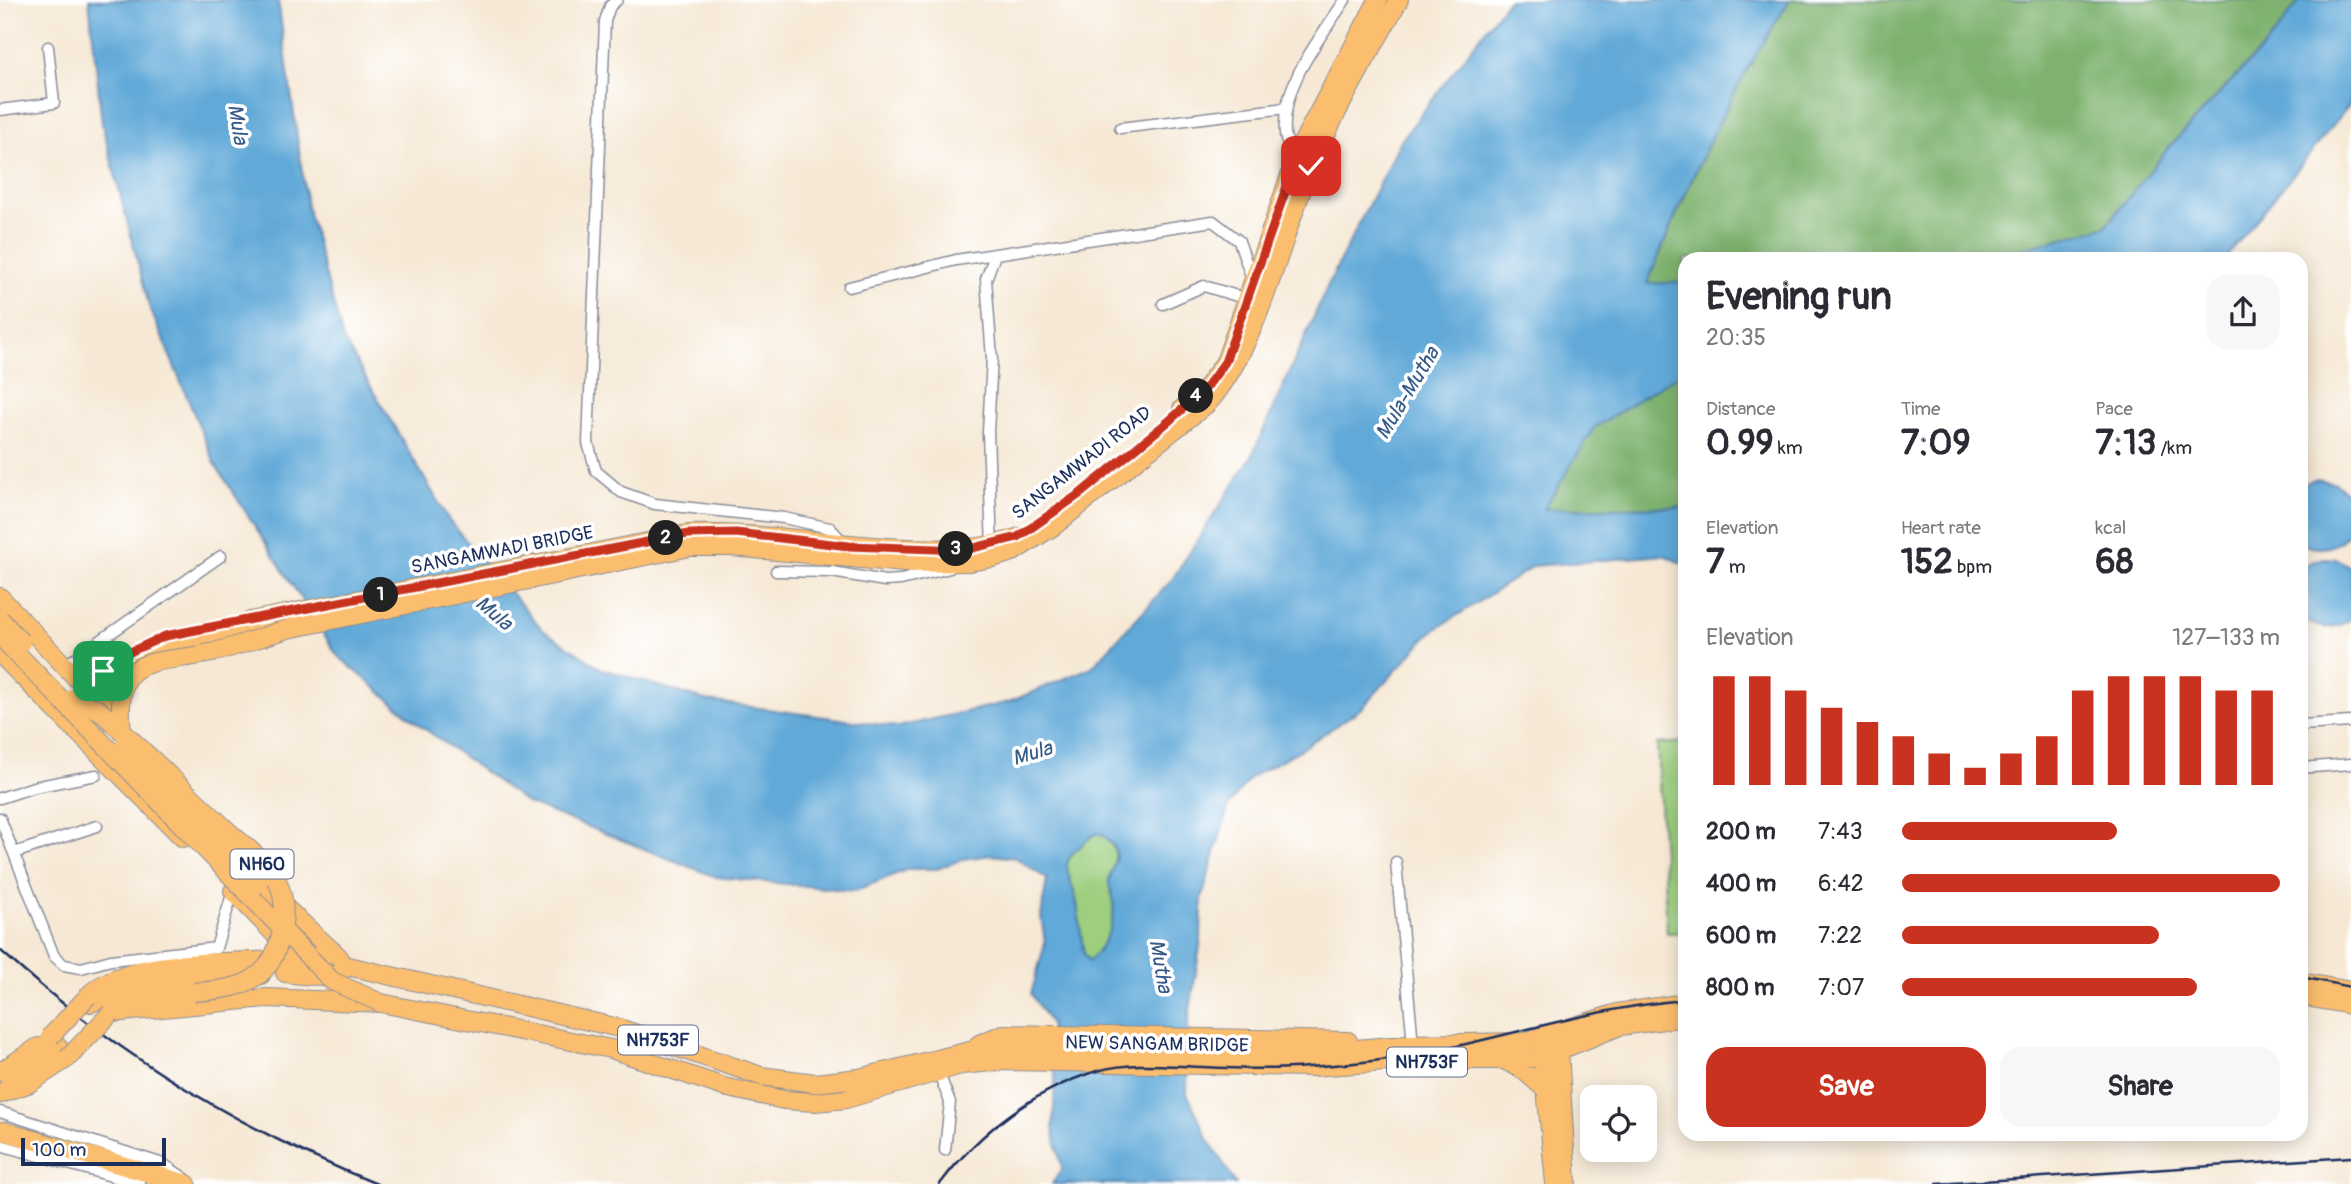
<!DOCTYPE html>
<html lang="en">
<head>
<meta charset="utf-8">
<style>
	:root { --surface:#fff; --page:#f7f7f7; --text:#2b2b33; --muted:#7c7c81; --accent:#c8321e }
	body { margin:0; font-family:Pangolin,sans-serif; background:var(--page); color:var(--text); height:100vh; display:flex; flex-direction:column; font-size:26px; white-space:nowrap }
	* { box-sizing:border-box; margin:0 }
	p { font-size:23px; color:var(--muted) }
	.icon { flex:none; width:38px; height:38px; fill:none; stroke:currentColor; stroke-width:2; stroke-linecap:round; stroke-linejoin:round }
	.map { position:relative; flex:1; overflow:hidden }
	.side { position:absolute; left:1678px; top:252px; width:630px; height:889px; display:flex; flex-direction:column; background:var(--surface); border-radius:21px; box-shadow:0 4px 18px #0003 }
	.side>* { flex:none }
	.buttons { position:absolute; left:1580px; top:1085px; display:grid; gap:14px }
	.buttons a { display:grid; place-items:center; width:77px; height:77px; border-radius:14px; background:var(--surface); box-shadow:0 4px 18px #0003; font-size:35px }
	.scale { position:absolute; left:21px; bottom:18px; width:145px; box-sizing:border-box; padding-left:7px; border:4px solid #1b2f5e; border-top:0; font-size:19px; line-height:24px; white-space:nowrap; color:#1b2f5e; -webkit-text-stroke:5px #fff; paint-order:stroke }
	.pin { position:absolute; display:grid; place-items:center; width:60px; height:60px; color:#fff; margin:-30px; border-radius:14px; box-shadow:0 4px 10px #0006 }
	.km { position:absolute; width:35px; height:35px; margin:-18px; border-radius:50%; background:#222; color:#fff; font-size:19px; line-height:35px; text-align:center }
	.round { display:grid; place-items:center; flex:none; width:74px; height:74px; border-radius:21px; background:var(--page) }
	.summary { display:flex; align-items:center; justify-content:space-between; height:119px; padding:0 28px }
	h1 { font-size:38px; font-weight:800; line-height:52px }
	.stats { display:grid; grid-template-columns:repeat(3,1fr); gap:10px; height:119px; padding:7px 28px }
	.stats div { display:grid; align-content:center }
	.stats b { font-size:35px; font-weight:800 }
	.stats small { font-size:19px; font-weight:400 }
	.stats p { font-size:19px }
	.chart { height:196px; padding:14px 28px }
	.chart p { display:flex; justify-content:space-between }
	.chart svg { width:100%; height:126px; margin-top:7px; stroke:var(--accent); stroke-width:6 }
	.cta { display:flex; gap:14px; margin-top:auto; padding:14px 28px }
	.cta a { flex:1; height:80px; border-radius:21px; background:var(--accent); color:#fff; font-size:28px; font-weight:800; line-height:80px; text-align:center }
	.cta a+a { background:var(--page); color:var(--text) }
	ul { padding:0 28px; list-style:none; font-size:23px }
	li { display:grid; grid-template-columns:112px 84px 1fr; align-items:center; height:52px }
	li i { height:18px; border-radius:9px; background:var(--accent) }
	.map>svg:first-child { display:block }
</style>
</head>
<body>
<div class="map">
<svg width="2351" height="1184" viewBox="0 0 2351 1184">
	<rect width="100%" height="100%" fill="#fff"/>
	<filter id="ink" filterUnits="userSpaceOnUse"><feTurbulence type="fractalNoise" baseFrequency=".0143" numOctaves="2"/><feDisplacementMap in="SourceGraphic" scale="14" xChannelSelector="R" yChannelSelector="G"/><feConvolveMatrix kernelMatrix="1 2 1 2 8 2 1 2 1" color-interpolation-filters="sRGB"/></filter>
	<filter id="wash" filterUnits="userSpaceOnUse"><feTurbulence type="fractalNoise" baseFrequency=".00686" numOctaves="4" result="noise"/><feDisplacementMap in="SourceGraphic" scale="28" xChannelSelector="R" yChannelSelector="G"/><feGaussianBlur stdDeviation="1.57" result="paint"/><feColorMatrix in="noise" values="0 0 0 0 0 0 0 0 0 0 0 0 0 0 0 0 0 1.4 0 .05"/><feComposite in="paint" operator="in"/></filter>
	<g filter="url(#wash)">
		<rect width="100%" height="100%" fill="#f6e8d4"/>
		<path fill="#9dcf7f" stroke="#5c7f6e" stroke-width="2" d="M1685,742V932L1667,933L1657,744Z
			M1102,833C1123,855 1114,856 1109,881C1108,886 1112,892 1113,897C1116,922 1106,944 1089,961L1084,955L1077,903L1066,873L1067,864L1072,852L1095,834Z"/>
		<path fill="#7eb26e" stroke="#4c7066" stroke-width="2" d="M1790,0H2300L2273,37L2171,145L2105,227L1985,259H1685V282L1647,285C1687,186 1731,89 1790,0Z
			M1685,370V507L1544,509L1594,428Z"/>
		<path fill="#61a9d8" stroke="#3e6c9b" stroke-width="2" fill-rule="evenodd" d="M89,0H278L307,207L343,339L450,522L543,630L602,669L708,701L898,727L1009,702L1092,667L1171,581L1252,456L1328,285L1400,142L1508,0H1790C1731,88 1687,185 1647,284L1685,282V370L1594,428L1544,509L1685,507V565L1664,555L1534,566L1430,633L1362,708L1300,750L1251,777L1229,805L1202,898L1201,940L1188,1023L1187,1093L1208,1139L1236,1184H1052L1062,1168L1053,1130L1055,1078L1050,1023L1031,994L1045,943L1041,916L1047,879L1016,858L991,855L963,859L937,869H908L855,891L716,877L527,803L417,723L337,655L215,464L149,306L102,124ZM1095,834H1102C1125,856 1114,856 1109,881C1108,886 1112,892 1113,897C1116,922 1106,944 1089,961L1084,955C1081,938 1080,921 1077,904C1068,860 1053,867 1095,834Z
			M2300,0H2351V103L2225,259H1985L2105,227L2171,145L2273,37Z
			M2316,479L2336,483L2351,497V530C2339,548 2320,553 2301,543V485Z
			M2324,558L2337,559L2351,567V619C2334,631 2316,630 2301,616V570L2311,562Z"/>
	</g>
	<g filter="url(#ink)">
		<g fill="none" stroke-linecap="round" stroke-linejoin="round">
			<g stroke="#888c99" stroke-width="13">
				<path id="minor" d="M617,0L610,6L605,21L588,443L596,471L621,492L655,504L784,518L830,528L844,543
					M0,110L54,103L48,47
					M1120,128L1286,108
					M1297,158C1292,151 1285,142 1285,133C1281,84 1320,39 1345,0
					M849,287L956,260L1213,221L1239,241L1253,282
					M1163,304L1204,286L1247,299
					M992,550L988,432L992,358L986,279L995,255
					M776,571L832,572L885,581L901,580L950,568
					M64,666L221,556
					M2301,725L2351,722
					M2301,768L2351,764
					M0,798L34,787L96,775
					M0,818L54,956L64,965L81,968L111,960L216,948L233,891
					M14,853L97,826
					M1396,862L1413,1044
					M938,1071L950,1102L945,1150
					M0,1112L163,1164L187,1180
					M0,1145L140,1184"/>
			</g>
			<g stroke="#888c99" stroke-width="20">
				<path id="primary" d="M1182,409L1206,388L1225,362L1300,147L1378,0
					M250,621L688,534C762,532 834,545 908,548C947,549 982,551 1019,537
					M80,701C97,687 116,671 136,659C170,639 249,627 288,629L690,547H732L904,563L970,562L993,558L1013,552L1054,526L1208,403C1262,341 1280,235 1314,160C1338,105 1370,52 1399,0
					M1558,1032L1567,1184
					M1542,1045L1555,1184
					M3,1131L187,1184"/>
			</g>
			<g stroke="#888c99" stroke-width="20">
				<path id="trunk" d="M0,597L110,714
					M0,654L183,838
					M112,716L110,700L118,672
					M259,867L268,876L271,894
					M233,891L289,949
					M275,898L339,957
					M285,973C305,975 332,981 348,966L619,1028L761,1076L815,1083L859,1078L978,1049L1311,1053L1413,1044
					M2301,982L2351,991
					M88,996C124,957 232,963 283,960L297,965L333,951
					M2301,996L2351,1005
					M91,1003C147,975 200,978 261,975
					M116,1009C138,994 168,994 194,992
					M111,1013L267,998L381,1003L611,1049L724,1087L784,1100L815,1102L846,1099L961,1065L1003,1061L1311,1067L1387,1062L1524,1059L1543,1057L1620,1026L1685,1017
					M979,1044L1003,1034L1348,1041
					M1404,1044L1524,1042L1617,1013L1685,1003
					M1506,1061L1522,1069L1546,1090
					M0,1072L38,1047
					M8,1087L58,1046
					M0,1094L30,1083L68,1058"/>
			</g>
			<use href="#minor" stroke="#fff" stroke-width="10"/>
			<use href="#primary" stroke="#fbbe6e" stroke-width="18"/>
			<use href="#trunk" stroke="#fbbe6e" stroke-width="18"/>
			<path stroke="#1b2f5e" stroke-width="2.5" d="M0,950C110,1050 239,1129 377,1184
				M2301,977L2351,987
				M940,1184C979,1132 1034,1090 1097,1071C1132,1061 1168,1066 1203,1067C1238,1069 1274,1070 1309,1067C1349,1064 1391,1060 1430,1052C1516,1034 1598,1007 1685,1000
				M1937,1184L2351,1157"/>
			<g stroke="#888c99" stroke-width="20" stroke-linecap="butt">
				<path id="trunk-bridge" d="M0,619L21,642
					M0,636L332,981L381,1003
					M73,698L99,710C143,750 185,791 228,831C244,846 271,864 279,885C287,905 284,929 277,948C264,986 229,990 194,992
					M122,731C113,649 155,666 210,653C237,647 262,636 288,629
					M123,748L259,884
					M50,1037L88,996
					M68,1058L111,1013"/>
			</g>
			<use href="#trunk-bridge" stroke="#fbbe6e" stroke-width="18"/>
		</g>
	</g>
	<g fill="none" stroke-linecap="round" stroke-linejoin="round" filter="url(#ink)">
		<g stroke="#fff" stroke-width="14">
			<path id="route" d="M103,671L130,652L165,636L688,534L736,533L849,546L965,550L1018,537L1081,493L1169,421L1206,388L1225,362L1297,158L1311,166"/>
		</g>
		<use href="#route" stroke="#c8321e" stroke-width="9"/>
	</g>
	<g text-anchor="middle" stroke-width="7" stroke-linejoin="round" paint-order="stroke">
		<g fill="#fff" stroke="#5f6d8e" stroke-width="2">
			<rect x="230.5" y="849.5" width="63" height="29" rx="5"/>
			<rect x="618" y="1025.5" width="80" height="29" rx="5"/>
			<rect x="1387" y="1047.5" width="80" height="29" rx="5"/>
		</g>
		<g font-size="18" font-weight="bold" fill="#1b2f5e">
			<text x="262" y="870">NH60</text>
			<text x="658" y="1046">NH753F</text>
			<text x="1427" y="1068">NH753F</text>
		</g>
		<g font-size="19" fill="#1b2f5e" stroke="#fff">
			<text transform="translate(1081 462) rotate(-38)" y="7">SANGAMWADI ROAD</text>
			<text transform="translate(502 549) rotate(-11)" y="7">SANGAMWADI BRIDGE</text>
			<text transform="translate(1157 1043) rotate(1)" y="7">NEW SANGAM BRIDGE</text>
		</g>
		<g font-size="21" font-style="italic" fill="#345a89" stroke="#fff">
			<text transform="translate(238 124) rotate(81)" y="7">Mula</text>
			<text transform="translate(1407 393) rotate(-59)" y="7">Mula-Mutha</text>
			<text transform="translate(494 613) rotate(40)" y="7">Mula</text>
			<text transform="translate(1032 753) rotate(-17)" y="7">Mula</text>
			<text transform="translate(1161 966) rotate(80)" y="7">Mutha</text>
		</g>
	</g>
</svg>
<div class="buttons">
<a><svg class="icon" aria-label="locate" viewBox="0 0 24 24"><circle cx="12" cy="12" r="6"/><path d="M12 2v4M12 18v4M2 12h4M18 12h4"/></svg></a>
</div>
<div class="scale">100 m</div>
<div class="pin" style="left:103px;top:671px;background:#1e9e55"><svg class="icon" aria-label="arrive" viewBox="0 0 24 24"><path d="M6 21V4h12l-3 4 3 4H6"/></svg></div>
<div class="pin" style="left:1311px;top:166px;background:#d93025"><svg class="icon" aria-label="check" viewBox="0 0 24 24"><path d="M5 12l5 5 9-10"/></svg></div>
<b class="km" style="left:381px;top:595px">1</b>
<b class="km" style="left:666px;top:538px">2</b>
<b class="km" style="left:956px;top:549px">3</b>
<b class="km" style="left:1196px;top:396px">4</b>
<section class="side">
<div class="summary"><div><h1>Evening run</h1><p>20:35</p></div><a class="round"><svg class="icon" aria-label="share" viewBox="0 0 24 24"><path d="M12 15V3M7 8l5-5 5 5M5 13v7h14v-7"/></svg></a></div>
<div class="stats">
<div><p>Distance</p><b>0.99<small> km</small></b></div>
<div><p>Time</p><b>7:09</b></div>
<div><p>Pace</p><b>7:13<small> /km</small></b></div>
</div>
<div class="stats">
<div><p>Elevation</p><b>7<small> m</small></b></div>
<div><p>Heart rate</p><b>152<small> bpm</small></b></div>
<div><p>kcal</p><b>68</b></div>
</div>
<div class="chart"><p><span>Elevation</span>127–133 m</p>
<svg viewBox="0 0 160 44" preserveAspectRatio="none"><path d="M5 44V6M15 44V6M25 44V11M35 44V17M45 44V22M55 44V27M65 44V33M75 44V38M85 44V33M95 44V27M105 44V11M115 44V6M125 44V6M135 44V6M145 44V11M155 44V11"/></svg>
</div>
<ul>
<li><b>200 m</b>7:43<i style="width:57%"></i></li>
<li><b>400 m</b>6:42<i style="width:100%"></i></li>
<li><b>600 m</b>7:22<i style="width:68%"></i></li>
<li><b>800 m</b>7:07<i style="width:78%"></i></li>
</ul>
<div class="cta"><a>Save</a><a>Share</a></div>
</section>
</div>
</body>
</html>
